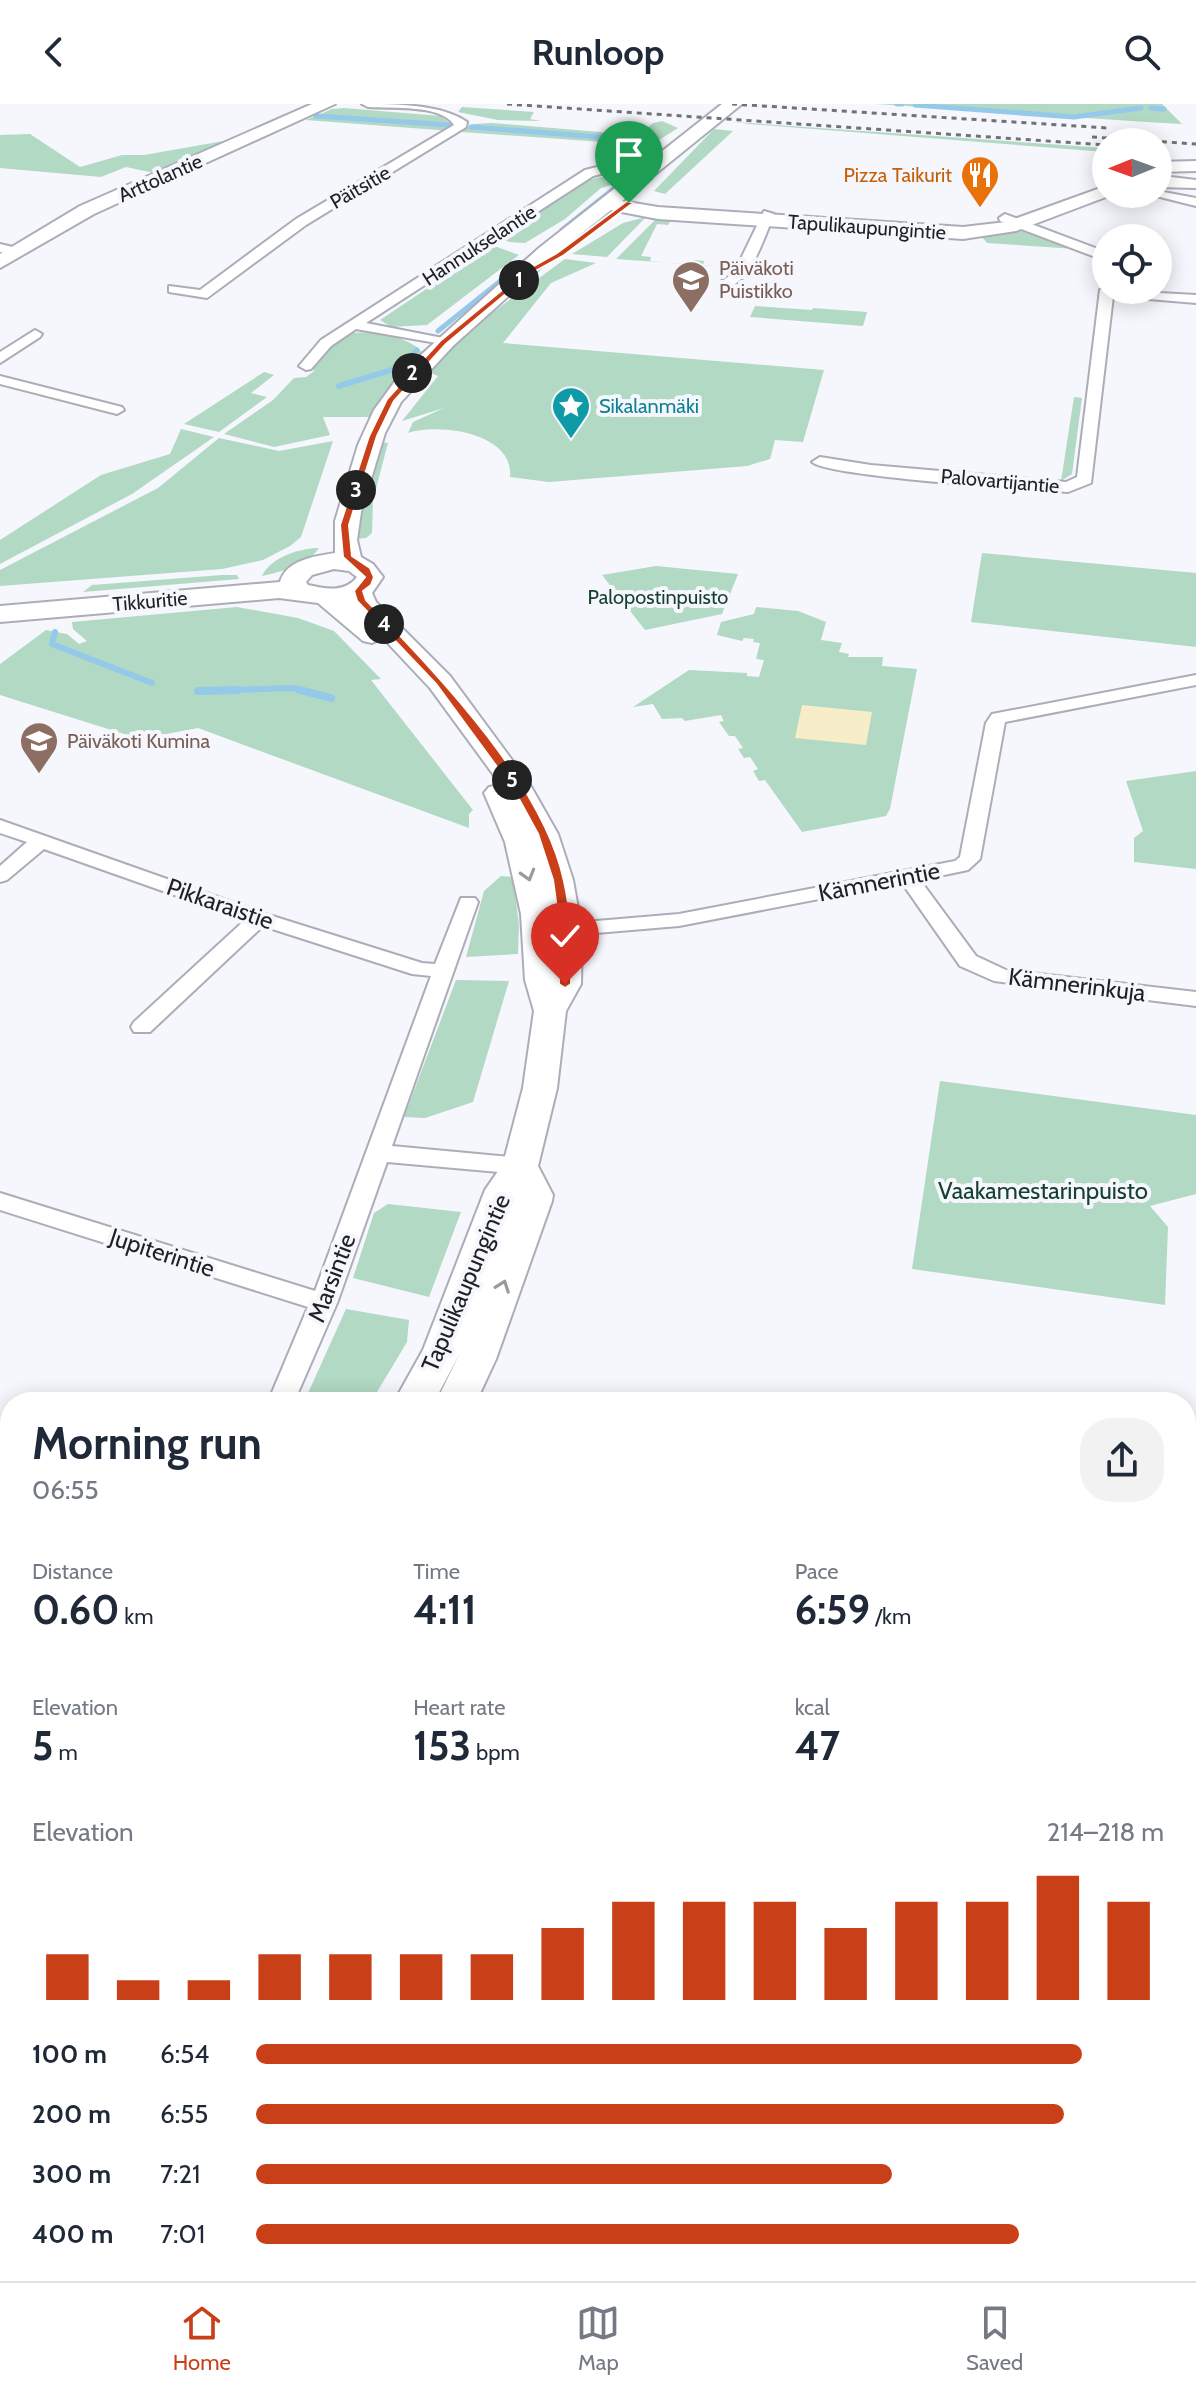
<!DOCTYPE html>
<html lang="en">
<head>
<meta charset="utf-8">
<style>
	:root { --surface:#fff; --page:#f2f2f3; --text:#1f2937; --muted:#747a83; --line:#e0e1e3; --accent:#c94018 }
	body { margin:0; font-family:Cabin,sans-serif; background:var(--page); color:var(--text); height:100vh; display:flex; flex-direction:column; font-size:30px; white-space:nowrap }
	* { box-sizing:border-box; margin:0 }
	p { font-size:26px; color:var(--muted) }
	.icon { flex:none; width:44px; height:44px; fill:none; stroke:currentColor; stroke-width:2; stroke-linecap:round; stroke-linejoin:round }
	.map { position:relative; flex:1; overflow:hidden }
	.panel { position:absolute; left:0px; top:1288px; width:1196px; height:890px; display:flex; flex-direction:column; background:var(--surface); border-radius:32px 32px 0 0; box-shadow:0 4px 20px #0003 }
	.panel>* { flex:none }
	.needle { width:52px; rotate:269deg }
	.controls { position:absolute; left:1092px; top:24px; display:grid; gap:16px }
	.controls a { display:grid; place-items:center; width:80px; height:80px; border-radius:50%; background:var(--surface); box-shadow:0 4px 20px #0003; font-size:40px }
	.pin { position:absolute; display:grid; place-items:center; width:68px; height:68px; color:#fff; margin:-82px -34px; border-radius:50% 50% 50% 0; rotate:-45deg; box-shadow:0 0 8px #0007 }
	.pin .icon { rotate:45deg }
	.km { position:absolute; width:40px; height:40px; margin:-20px; border-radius:50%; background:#222; color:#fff; font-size:22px; line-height:40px; text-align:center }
	.round { display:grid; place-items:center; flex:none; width:84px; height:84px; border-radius:32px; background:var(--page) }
	.head { display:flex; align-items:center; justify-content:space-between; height:136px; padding:0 32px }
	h1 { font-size:44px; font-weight:800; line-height:60px }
	.figures { display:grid; grid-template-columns:repeat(3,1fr); gap:12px; height:136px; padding:8px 32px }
	.figures div { display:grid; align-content:center }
	.figures b { font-size:40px; font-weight:800 }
	.figures small { font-size:22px; font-weight:400 }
	.figures p { font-size:22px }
	.chart { height:224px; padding:16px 32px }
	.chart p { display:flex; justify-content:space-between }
	.chart svg { width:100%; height:144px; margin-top:8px; stroke:var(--accent); stroke-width:6 }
	ul { padding:0 32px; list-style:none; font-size:26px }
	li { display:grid; grid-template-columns:128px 96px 1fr; align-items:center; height:60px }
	li i { height:20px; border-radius:10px; background:var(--accent) }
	header { display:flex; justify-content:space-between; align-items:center; height:104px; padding:0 32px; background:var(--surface); font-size:36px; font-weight:800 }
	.tab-bar { display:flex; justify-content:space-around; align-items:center; height:112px; border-top:2px solid var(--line); background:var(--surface); font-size:22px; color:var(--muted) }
	.tab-bar a { display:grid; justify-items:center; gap:4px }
	.tab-bar .selected { color:var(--accent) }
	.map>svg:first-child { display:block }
</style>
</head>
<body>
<header><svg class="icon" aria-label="back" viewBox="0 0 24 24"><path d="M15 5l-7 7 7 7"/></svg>Runloop<svg class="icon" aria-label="search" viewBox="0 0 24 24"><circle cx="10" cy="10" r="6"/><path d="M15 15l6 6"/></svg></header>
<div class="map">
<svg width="1196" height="2177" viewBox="0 0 1196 2177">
	<rect width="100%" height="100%" fill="#f6f6fd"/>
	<path fill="#efe9ff" d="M10,2040V2168H629L612,2177H0V2058Z"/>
	<path fill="#b2d9c4" d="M877,0H1162L1182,20L1146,18Z
		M462,3L534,8L530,15L541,17L498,16L458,8Z
		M344,4L441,12L451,20H457L451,27L306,16L332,5Z
		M662,17L678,24L651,41L629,40L653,19Z
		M735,18L1106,44V48L749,20Z
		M492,19L612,29L624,33L617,39L461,28L473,20Z
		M714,25L733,27L665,90L654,87Z
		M30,30L80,63L122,51H144L235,35L154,69L126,63L101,73L0,64V31Z
		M659,43L663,48L619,79L601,84L565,115L525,139L509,138L498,132L584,76L614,71L625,61L603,57L614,50Z
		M646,113L607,153L572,150L623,119Z
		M657,114L671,116L668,121L657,120L641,152L651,153L650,157L692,161L695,156L704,157L703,161L727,163L616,155Z
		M1017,126L1075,145L987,139L980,131Z
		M492,141L519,151L427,221L391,223L380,216Z
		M565,155L596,159L551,179L503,239L824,266L803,338L775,336L770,355L747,362L549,378L510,373C514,328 438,319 408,329L413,318L444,304L402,317L438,272L428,268L452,238Z
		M755,202L812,206L813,204L867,208L863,222L750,213Z
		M353,229C373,227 408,232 422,248L400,271L372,313H323L330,331L274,343L224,330L273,296L294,274L306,273L314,267L313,262L329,244Z
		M264,268L274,271L251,289L267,293L219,328L184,320Z
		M1074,293L1082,294L1072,370L1061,377Z
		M181,325L214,333L132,390L0,460V436L101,371L170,350Z
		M219,334L279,347L333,337L301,433L290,442L263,456L222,465L0,482V466L158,384Z
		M381,338L388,339L373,396L372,429L366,434L355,435Z
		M319,444C308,461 281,468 262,472C271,453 300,444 319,444Z
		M982,449L1196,469V543L971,518Z
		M656,462L738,470L722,510L645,526L602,471Z
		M222,471H237L239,475L83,488L92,481Z
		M237,503L298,514L334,527L381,575L371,576L473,706L469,710V724L198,624L140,635L0,591V560L46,526L67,530L79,540L87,537L73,525L72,518Z
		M756,503L798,507L826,518L821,536L842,539L839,548L849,550L848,553H883L882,562L917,565L890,705L886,712L802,728L765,676L759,677L753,667L758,665L750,653L744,654L738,645L743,644L735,632H729L719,618L724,617L721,611L685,617L682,614L662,615L653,600L633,603L689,566L747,569V572L759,573L764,556L756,555L760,539L753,538L754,535L744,534L742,537L717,531L721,518L754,510Z
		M1196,667V765L1134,758V734L1143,727L1126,677Z
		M501,772L513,773L519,821L518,850L466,853L484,787Z
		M456,876L509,877L473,998L425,1014L404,1013Z
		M940,977L1196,1011V1090L1150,1102L1168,1123L1165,1201L912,1165Z
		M388,1100L461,1108L429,1193L353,1174L374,1109Z
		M346,1205L409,1216L407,1238L371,1298H304Z
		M1186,1895L1196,1897V2177H963L942,2173L943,2168H1186Z"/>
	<path fill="#f7edc8" d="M802,601L872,608L866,641L795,634Z"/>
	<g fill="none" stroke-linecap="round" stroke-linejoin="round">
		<path stroke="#95c9ea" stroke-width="5" d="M897,0H902
			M915,1L1074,13L1141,4
			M1151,4L1164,5
			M316,12L449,21
			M471,23L600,33L615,30
			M562,126L616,83
			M438,227L535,149
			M402,260L417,246"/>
		<path stroke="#95c9ea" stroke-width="6" d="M339,282L398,264L404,258
			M55,528L52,540L152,579
			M198,587L293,584L307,588"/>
		<path stroke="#95c9ea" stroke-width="8" d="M300,586L331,594
			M198,587L238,586"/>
		<g stroke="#acadb8" stroke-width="4">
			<path id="street" d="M362,0C395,0 441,0 467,18L466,23L306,121L207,194L169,188V182L200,186L296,115L454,21C441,0 392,5 368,3Z
				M605,61L611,65L609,68L593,72L366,219L448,235V241L356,225L331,242L311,265L306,266L299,262L321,236L585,66Z
				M1171,73L1196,76V84L1158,83V75Z
				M1158,87L1196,94V102L1148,90H1158Z
				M764,107L774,110C765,131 749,186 722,183V177L734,169Z
				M1005,110L1106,148V157L1000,117L999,114Z
				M0,140L21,145L23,148L16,152L0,148Z
				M1106,182V186L1196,191V199L1113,192L1091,379L1068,388C1031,385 829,373 812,358L820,353L871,361L1066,378L1077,373L1100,186Z
				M35,226L42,230L40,233L0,259V248Z
				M0,272L122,303L124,306L117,310L0,280Z
				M1196,571V581L1005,618L980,755L968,766L920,776L976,852L1006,866L1196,888V902L994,877L960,862L902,779L679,822L549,833L539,827L549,821L679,810L955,757L960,753L986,619L992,610Z
				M0,716L266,810L422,859L435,860L461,794H475L478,798L392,1042L520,1054L528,1056L532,1062L528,1068L520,1070L387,1058L337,1199L294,1298H268L308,1203L0,1106V1089L315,1187L431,872L412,870L263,822L150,928H134L131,923L134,918L245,816L44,745L7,776L0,778V762L27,738L0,729Z
				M0,1396L10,1399V1422L0,1419Z
				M1196,1444V1466L1186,1467V1445Z
				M1186,1715L1196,1716V1744L1186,1743Z
				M0,1851L10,1854V1886L0,1883Z
				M666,2168H713L709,2177H663Z"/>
		</g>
		<g stroke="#acadb8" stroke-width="4">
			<path id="secondary" d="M312,0H335L94,110L0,164V150L80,102Z
				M722,0H742L622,97L658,103L963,123L1006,118L1106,82V90H1114L1016,127L963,135L658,115L611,106L553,152L454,241L401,298L385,329L361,408L357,436L361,453L373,460L383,473L372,489L376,498L450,572L529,679L558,730L573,776L582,827L581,880L566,907L557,984L538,1062L553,1091L552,1097L496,1255L476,1298H436L460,1249L434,1298H394L423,1246L485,1086L503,1060L523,984L534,907L525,876L521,810L505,738L484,689L489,683L501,681L430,584L383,534L372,539L363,537L318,499L279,494L0,518V502L280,478C286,456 315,452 335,449V417L358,341L374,306L401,269L539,144ZM334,465L349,467L357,473C345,489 326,485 308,481L306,478L312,471Z
				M1196,57V67L1158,68V58Z
				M10,1902V1964L0,1968V1906Z"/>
		</g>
		<use href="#street" fill="#fff" fill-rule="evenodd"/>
		<use href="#secondary" fill="#fff" fill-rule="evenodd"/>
		<path stroke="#717277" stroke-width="3" stroke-dasharray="5 5" stroke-linecap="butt" d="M507,0L1106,41
			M732,0L1108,24
			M1092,33L1196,40"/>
	</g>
	<defs><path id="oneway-chevron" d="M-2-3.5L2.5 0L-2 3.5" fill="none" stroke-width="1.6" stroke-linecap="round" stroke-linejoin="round" transform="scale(2)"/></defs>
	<g stroke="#9a9b9c">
		<use href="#oneway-chevron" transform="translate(528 771) rotate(74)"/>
		<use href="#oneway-chevron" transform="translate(503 1182) rotate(-70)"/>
	</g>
	<path fill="#c94018" stroke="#fff" stroke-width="2" d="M627,97L633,99L563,152L530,170L446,240L394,297L377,332L349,421L352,452L370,464L374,473L371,481L363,487L366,496C435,568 543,678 564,777C572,811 571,846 571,880L565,884L559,880L560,827L553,776L538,730L514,686L436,580L357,497L354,487L365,473L343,453L340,421L369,332L387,295L440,237L525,167L557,149Z"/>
	<defs>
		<g id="restaurant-pin" transform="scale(2)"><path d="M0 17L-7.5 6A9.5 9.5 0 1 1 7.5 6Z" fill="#e8710a" stroke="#f6f6fd"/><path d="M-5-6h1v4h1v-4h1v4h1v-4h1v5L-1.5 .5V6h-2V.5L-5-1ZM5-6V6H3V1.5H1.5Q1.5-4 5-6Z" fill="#fff"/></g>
		<g id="school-pin" transform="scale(2)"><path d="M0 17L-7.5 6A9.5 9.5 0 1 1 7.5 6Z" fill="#8d6e63" stroke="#f6f6fd"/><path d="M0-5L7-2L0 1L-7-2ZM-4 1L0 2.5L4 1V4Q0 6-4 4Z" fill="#fff"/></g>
		<g id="sight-pin" transform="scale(2)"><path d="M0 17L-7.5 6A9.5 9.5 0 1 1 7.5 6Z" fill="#0f9aa8" stroke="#f6f6fd"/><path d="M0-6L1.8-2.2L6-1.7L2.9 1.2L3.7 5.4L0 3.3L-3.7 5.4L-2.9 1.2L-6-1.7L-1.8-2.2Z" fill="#fff"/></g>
	</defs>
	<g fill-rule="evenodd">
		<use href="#restaurant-pin" x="980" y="71"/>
		<use href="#school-pin" x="691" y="176"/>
		<use href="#sight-pin" x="571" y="302"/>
		<use href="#school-pin" x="39" y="637"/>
	</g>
	<g text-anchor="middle" stroke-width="8" stroke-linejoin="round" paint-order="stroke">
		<g font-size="20" fill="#c56008" stroke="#f6f6fd" text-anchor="end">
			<text x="952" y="78">Pizza Taikurit</text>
		</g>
		<g font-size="20" fill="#1f2024" stroke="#f6f6fd">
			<text transform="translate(160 74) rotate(-24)" y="7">Arttolantie</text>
			<text transform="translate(360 83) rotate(-30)" y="7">Päitsitie</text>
			<text transform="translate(867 123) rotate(4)" y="7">Tapulikaupungintie</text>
			<text transform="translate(479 141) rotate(-33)" y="7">Hannukselantie</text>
			<text transform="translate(1000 377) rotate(5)" y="7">Palovartijantie</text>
			<text transform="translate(150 497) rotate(-5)" y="7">Tikkuritie</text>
		</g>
		<g font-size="20" fill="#785e54" stroke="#f6f6fd" text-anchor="start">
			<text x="719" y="171">Päiväkoti<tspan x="719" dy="23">Puistikko</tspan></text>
			<text x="67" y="644">Päiväkoti Kumina</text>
		</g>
		<g font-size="20" fill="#0d838f" stroke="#f6f6fd" text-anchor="start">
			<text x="599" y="309">Sikalanmäki</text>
		</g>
		<g font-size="20" fill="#15412d" stroke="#f6f6fd">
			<text x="658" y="500">Palopostinpuisto</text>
		</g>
		<g font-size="24" fill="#1f2024" stroke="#f6f6fd">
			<text transform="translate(879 778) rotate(-11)" y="8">Kämnerintie</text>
			<text transform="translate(220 800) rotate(19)" y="8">Pikkaraistie</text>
			<text transform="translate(1077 881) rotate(7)" y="8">Kämnerinkuja</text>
			<text transform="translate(162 1149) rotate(18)" y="8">Jupiterintie</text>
			<text transform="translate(332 1174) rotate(-69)" y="8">Marsintie</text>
			<text transform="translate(466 1179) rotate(-67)" y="8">Tapulikaupungintie</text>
		</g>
		<g font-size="24" fill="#15412d" stroke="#f6f6fd">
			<text x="1043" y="1095">Vaakamestarinpuisto</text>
		</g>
	</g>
</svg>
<div class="controls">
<a><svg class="needle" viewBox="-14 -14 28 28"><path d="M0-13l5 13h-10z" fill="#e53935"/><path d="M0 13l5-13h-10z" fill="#747a83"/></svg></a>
<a><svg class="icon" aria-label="locate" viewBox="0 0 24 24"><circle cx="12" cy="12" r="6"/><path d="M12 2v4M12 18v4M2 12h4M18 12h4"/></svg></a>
</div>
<div class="pin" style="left:629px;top:99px;background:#1e9e55"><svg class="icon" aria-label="arrive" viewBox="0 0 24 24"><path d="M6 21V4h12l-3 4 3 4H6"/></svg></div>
<div class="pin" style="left:565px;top:880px;background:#d93025"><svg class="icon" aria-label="check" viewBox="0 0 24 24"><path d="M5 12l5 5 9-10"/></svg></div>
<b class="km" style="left:519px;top:176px">1</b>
<b class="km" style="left:412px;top:269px">2</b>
<b class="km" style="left:356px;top:386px">3</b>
<b class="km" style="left:384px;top:520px">4</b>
<b class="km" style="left:512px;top:676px">5</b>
<section class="panel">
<div class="head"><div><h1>Morning run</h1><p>06:55</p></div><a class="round"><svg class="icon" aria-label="share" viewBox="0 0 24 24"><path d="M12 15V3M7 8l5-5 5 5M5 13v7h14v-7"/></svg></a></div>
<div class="figures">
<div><p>Distance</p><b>0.60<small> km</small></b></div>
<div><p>Time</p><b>4:11</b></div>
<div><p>Pace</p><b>6:59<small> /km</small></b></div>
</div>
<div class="figures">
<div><p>Elevation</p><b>5<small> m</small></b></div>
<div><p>Heart rate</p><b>153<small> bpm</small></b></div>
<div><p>kcal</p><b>47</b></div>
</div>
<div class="chart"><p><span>Elevation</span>214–218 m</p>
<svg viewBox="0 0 160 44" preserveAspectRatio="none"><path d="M5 44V30M15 44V38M25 44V38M35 44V30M45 44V30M55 44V30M65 44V30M75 44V22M85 44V14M95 44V14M105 44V14M115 44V22M125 44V14M135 44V14M145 44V6M155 44V14"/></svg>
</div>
<ul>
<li><b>100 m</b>6:54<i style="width:91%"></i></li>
<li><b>200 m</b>6:55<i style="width:89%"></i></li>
<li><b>300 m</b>7:21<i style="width:70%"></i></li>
<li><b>400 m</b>7:01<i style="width:84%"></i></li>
</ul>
</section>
</div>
<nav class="tab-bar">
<a class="selected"><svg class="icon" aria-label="home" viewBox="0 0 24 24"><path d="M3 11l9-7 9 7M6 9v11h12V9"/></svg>Home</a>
<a><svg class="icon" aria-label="map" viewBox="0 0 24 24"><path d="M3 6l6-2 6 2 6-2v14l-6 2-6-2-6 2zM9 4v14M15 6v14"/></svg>Map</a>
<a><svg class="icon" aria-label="saved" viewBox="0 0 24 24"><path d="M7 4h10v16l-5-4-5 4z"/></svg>Saved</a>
</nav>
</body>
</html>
